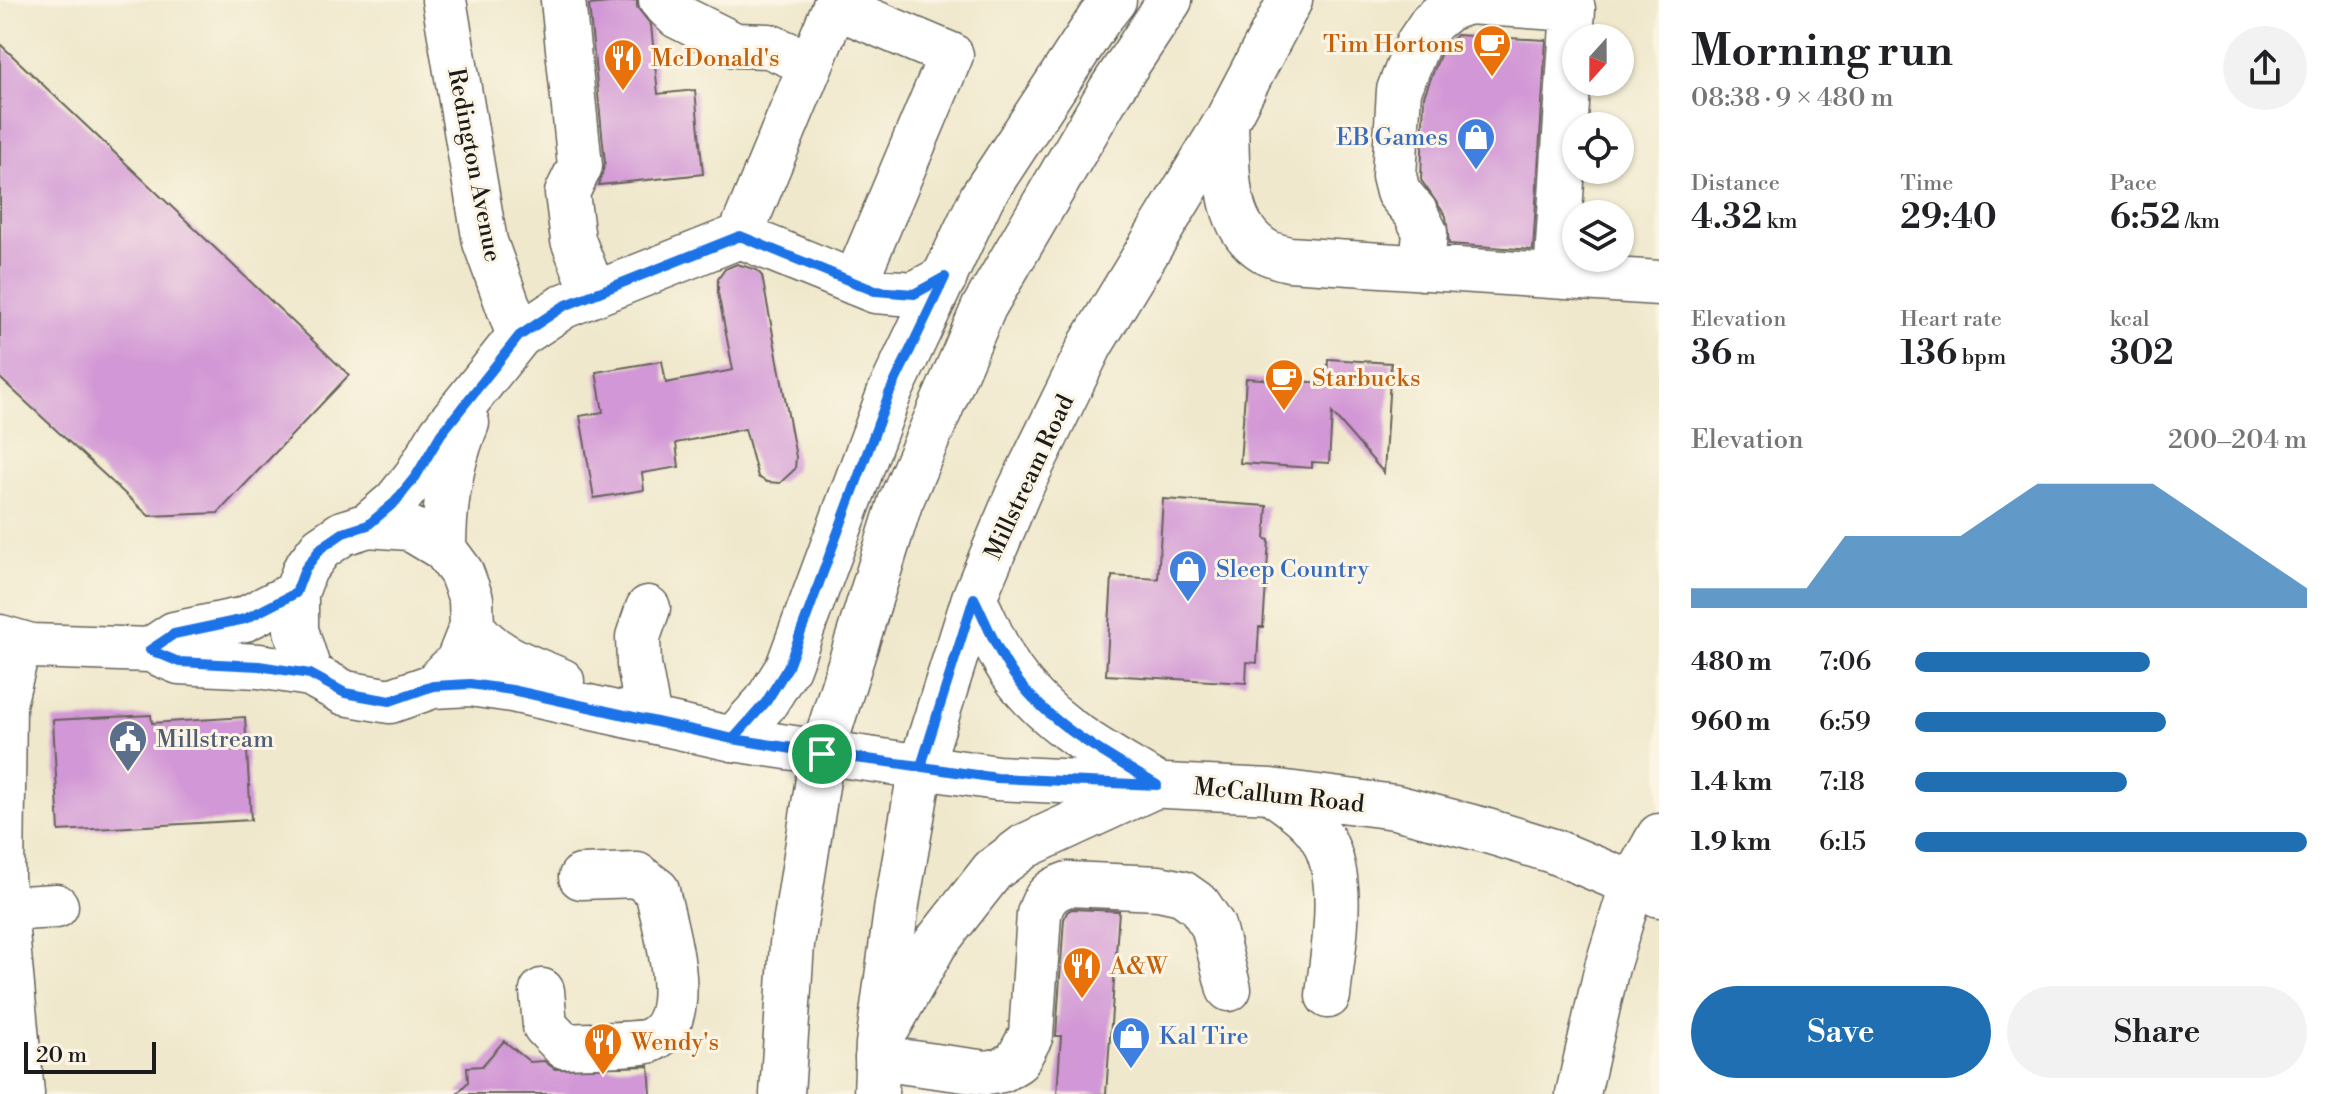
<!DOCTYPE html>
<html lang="en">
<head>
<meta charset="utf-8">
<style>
	:root { --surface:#fff; --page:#f2f2f2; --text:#202124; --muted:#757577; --accent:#1f6fb2 }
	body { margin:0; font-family:"Libre Bodoni",serif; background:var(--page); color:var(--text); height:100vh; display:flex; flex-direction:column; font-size:30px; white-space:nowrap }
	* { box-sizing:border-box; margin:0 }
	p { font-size:26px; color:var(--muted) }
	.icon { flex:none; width:44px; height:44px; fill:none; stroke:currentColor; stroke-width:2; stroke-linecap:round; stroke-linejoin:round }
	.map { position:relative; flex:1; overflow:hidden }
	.drawer { display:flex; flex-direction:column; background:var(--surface); width:680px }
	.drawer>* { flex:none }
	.needle { width:52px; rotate:201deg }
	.fabs { position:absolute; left:1562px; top:24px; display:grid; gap:16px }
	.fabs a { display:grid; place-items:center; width:72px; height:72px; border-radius:50%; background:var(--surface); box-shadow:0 2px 6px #0004; font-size:40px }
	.scale { position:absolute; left:24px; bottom:20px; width:132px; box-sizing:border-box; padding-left:8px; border:4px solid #1c1c1c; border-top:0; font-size:22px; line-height:28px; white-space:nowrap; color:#1c1c1c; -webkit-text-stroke:6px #fcf5e5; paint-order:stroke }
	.pin { position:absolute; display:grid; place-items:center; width:68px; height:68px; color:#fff; margin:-34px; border:4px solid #fff; border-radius:50%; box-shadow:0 2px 8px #0007 }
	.round { display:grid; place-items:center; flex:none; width:84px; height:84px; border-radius:42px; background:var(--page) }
	.headline { display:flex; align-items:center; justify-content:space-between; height:136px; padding:0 32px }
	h1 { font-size:44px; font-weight:600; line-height:60px }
	.stats { display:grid; grid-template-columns:repeat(3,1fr); gap:12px; height:136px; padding:8px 32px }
	.stats div { display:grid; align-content:center }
	.stats b { font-size:34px; font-weight:600 }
	.stats small { font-size:22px; font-weight:400 }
	.stats p { font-size:22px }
	.chart { height:224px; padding:16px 32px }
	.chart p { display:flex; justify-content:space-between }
	.chart svg { width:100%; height:144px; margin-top:8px; fill:var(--accent); opacity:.7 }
	.action { display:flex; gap:16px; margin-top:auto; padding:16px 32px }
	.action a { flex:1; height:92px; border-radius:48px; background:var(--accent); color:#fff; font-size:32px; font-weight:600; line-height:92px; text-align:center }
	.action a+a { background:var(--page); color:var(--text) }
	ul { padding:0 32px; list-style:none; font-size:26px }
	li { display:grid; grid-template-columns:128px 96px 1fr; align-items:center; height:60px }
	li i { height:20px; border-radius:10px; background:var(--accent) }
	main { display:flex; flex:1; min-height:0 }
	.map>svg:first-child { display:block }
</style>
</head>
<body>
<main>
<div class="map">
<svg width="1659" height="1094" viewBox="0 0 1659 1094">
	<rect width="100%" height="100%" fill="#fcf5e5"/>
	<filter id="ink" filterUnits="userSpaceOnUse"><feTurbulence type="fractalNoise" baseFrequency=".0125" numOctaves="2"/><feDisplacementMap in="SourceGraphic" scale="16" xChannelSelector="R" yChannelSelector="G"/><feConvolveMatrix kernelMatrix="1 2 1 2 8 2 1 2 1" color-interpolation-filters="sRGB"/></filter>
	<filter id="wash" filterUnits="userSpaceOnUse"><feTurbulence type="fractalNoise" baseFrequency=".006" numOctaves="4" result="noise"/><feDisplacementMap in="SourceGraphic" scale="32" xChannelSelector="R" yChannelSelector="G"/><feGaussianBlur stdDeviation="1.8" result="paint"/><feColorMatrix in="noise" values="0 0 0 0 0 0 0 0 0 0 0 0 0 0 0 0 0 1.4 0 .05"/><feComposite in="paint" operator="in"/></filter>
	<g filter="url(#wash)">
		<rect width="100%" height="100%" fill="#efe8cc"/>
		<g id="blocks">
			<path fill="#d297d6" d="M637,0V7L651,25L658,94L695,90L703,174L599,185L605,163L589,5Z
				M1456,35L1546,40L1533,250L1449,244L1446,216L1421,180L1424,96L1440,55Z
				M0,44L349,375L218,513L149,516L0,378Z
				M737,264L757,270L762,276L796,457L795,469L780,483L767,482L758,477L745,429L676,443L679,467L642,473L644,490L594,498L580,416L603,412L596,372L662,361L666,383L733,370L718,293V279L725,269Z
				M1328,359L1391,363L1384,473L1332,413L1329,463L1312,462V468L1240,463L1246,378L1327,383Z
				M1163,499L1267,506L1265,539L1269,540L1263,627H1259L1257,663L1247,662L1246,683L1106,675L1112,576L1158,579Z
				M151,715L152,723L245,717L251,820L59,831L53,720Z
				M1072,909L1119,911L1106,1094H1057L1061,1036H1056L1064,919L1067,912Z
				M504,1041L530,1062L544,1061L555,1069L649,1066L651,1094H457L468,1082L467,1067L482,1066Z"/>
		</g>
	</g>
	<g filter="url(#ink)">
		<use href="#blocks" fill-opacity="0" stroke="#66635a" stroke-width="2"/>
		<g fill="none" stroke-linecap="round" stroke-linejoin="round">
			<g stroke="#66635a" stroke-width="47">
				<path id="minor" d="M444,0L485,242L519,336
					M563,0L580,166L567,193L573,240L594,294
					M661,0L677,16L735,45L769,46L811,64
					M1226,122C1228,165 1221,225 1265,251C1272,255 1281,257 1289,259L1659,283
					M740,236L875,291L914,294L945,277
					M1422,268L1425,232L1415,212L1398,192L1394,176L1399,90L1418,43L1432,22L1448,9L1468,2L1573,9L1556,276
					M368,525L395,502L416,476L441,434L519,336L564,306L740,236L835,6L951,55L855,283
					M444,549C444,504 450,464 467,423
					M648,608L638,637L639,665L649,719
					M472,626C494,658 528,666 562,681
					M0,637L31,646L150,650L179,662L259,666L310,674L345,693L390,701L433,686L458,661L472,626L471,599L461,572L444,549L409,528L368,525L343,533L321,548L305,569L296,593V630L310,674
					M19,644L4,704L2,878L22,1094
					M150,650L174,634L245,619L296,593
					M433,686L470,684L512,690L733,739L997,778L1271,791L1395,807L1484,830L1553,851L1659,895
					M1271,791C1284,801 1299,810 1310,822C1352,864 1333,943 1328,996
					M4,909L56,906
					M542,991L545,1026L564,1046C580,1045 640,1045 651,1040C696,1020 664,927 657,890L637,875L581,877
					M877,1058L987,1073L1002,1070L1017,1061L1031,1035L1039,914C1044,896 1051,890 1068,884L1159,888L1182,893L1199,905L1213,926L1229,989
					M1578,1094L1607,967L1633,882L1659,836"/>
			</g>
			<g stroke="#66635a" stroke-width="47">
				<path id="major" d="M974,598C986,622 996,649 1011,671C1047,724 1103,752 1157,785
					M733,739L766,702L788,667L889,394L982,197L1099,19L1114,0
					M889,1026L935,944L993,870L1025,846L1157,785
					M782,1094L792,944L822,754L900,503L984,307L1110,91L1170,0
					M876,1094L878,1044L897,904L921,766L974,598L1019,491L1091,344L1226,122L1290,0"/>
			</g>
			<use href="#minor" stroke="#fff" stroke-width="44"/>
			<use href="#major" stroke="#fff" stroke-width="44"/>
		</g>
	</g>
	<g fill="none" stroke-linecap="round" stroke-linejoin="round" filter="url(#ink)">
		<g stroke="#fff" stroke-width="16">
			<path id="route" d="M822,754L733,739L512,690L470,684L433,686L390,701L345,693L310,674L259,666L179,662L150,650L174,634L245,619L296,593L305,569L321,548L343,533L368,525L395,502L416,476L441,434L519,336L564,306L740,236L875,291L914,294L945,277L889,394L788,667L766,702L733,739L997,778L1157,785C1103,752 1047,724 1011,671C996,649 986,622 974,598L921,766L822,754"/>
		</g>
		<use href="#route" stroke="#1a73e8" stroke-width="10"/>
	</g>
	<defs>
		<g id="cafe-pin" transform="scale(2)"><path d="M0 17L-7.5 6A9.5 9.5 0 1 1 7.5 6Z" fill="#e8710a" stroke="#fcf5e5"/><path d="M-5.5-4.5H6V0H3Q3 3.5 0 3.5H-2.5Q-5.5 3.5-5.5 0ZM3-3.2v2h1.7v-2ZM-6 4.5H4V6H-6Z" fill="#fff"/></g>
		<g id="restaurant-pin" transform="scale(2)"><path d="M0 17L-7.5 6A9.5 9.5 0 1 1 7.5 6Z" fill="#e8710a" stroke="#fcf5e5"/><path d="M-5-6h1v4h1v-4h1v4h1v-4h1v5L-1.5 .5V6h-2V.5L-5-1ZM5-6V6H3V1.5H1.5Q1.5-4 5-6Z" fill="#fff"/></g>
		<g id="shop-pin" transform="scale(2)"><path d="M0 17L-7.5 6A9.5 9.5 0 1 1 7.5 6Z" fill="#3f7fe0" stroke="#fcf5e5"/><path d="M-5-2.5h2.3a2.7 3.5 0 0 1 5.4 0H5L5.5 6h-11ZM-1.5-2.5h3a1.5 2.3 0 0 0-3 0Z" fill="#fff"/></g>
		<g id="civic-pin" transform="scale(2)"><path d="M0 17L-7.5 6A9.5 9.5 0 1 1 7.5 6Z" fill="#5c6f8a" stroke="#fcf5e5"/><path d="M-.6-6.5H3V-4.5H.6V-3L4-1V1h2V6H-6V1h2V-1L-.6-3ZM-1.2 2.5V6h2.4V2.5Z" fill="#fff"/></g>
	</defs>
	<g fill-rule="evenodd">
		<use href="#cafe-pin" x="1492" y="44"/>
		<use href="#restaurant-pin" x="623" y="58"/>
		<use href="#shop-pin" x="1476" y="137"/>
		<use href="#cafe-pin" x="1284" y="378"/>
		<use href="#shop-pin" x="1188" y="569"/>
		<use href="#civic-pin" x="128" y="739"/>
		<use href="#restaurant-pin" x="1082" y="966"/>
		<use href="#shop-pin" x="1131" y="1036"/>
		<use href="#restaurant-pin" x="603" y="1042"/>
	</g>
	<g text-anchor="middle" stroke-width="6" stroke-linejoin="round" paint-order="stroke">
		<g font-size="24" fill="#c56008" stroke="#fcf5e5" text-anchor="start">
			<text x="1464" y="52" text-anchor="end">Tim Hortons</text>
			<text x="651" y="66">McDonald's</text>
			<text x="1312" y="386">Starbucks</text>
			<text x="1110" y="974">A&amp;W</text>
			<text x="631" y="1050">Wendy's</text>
		</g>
		<g font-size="24" fill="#366cbe" stroke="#fcf5e5" text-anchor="start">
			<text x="1448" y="145" text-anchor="end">EB Games</text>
			<text x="1216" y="577">Sleep Country</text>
			<text x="1159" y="1044">Kal Tire</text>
		</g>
		<g font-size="24" fill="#1c1c1c" stroke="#fcf5e5">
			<text transform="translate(475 165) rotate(79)" y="8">Redington Avenue</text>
			<text transform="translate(1029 477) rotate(-65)" y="8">Millstream Road</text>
			<text transform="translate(1279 795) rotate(6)" y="8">McCallum Road</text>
		</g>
		<g font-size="24" fill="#4e5e75" stroke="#fcf5e5" text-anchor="start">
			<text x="156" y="747">Millstream</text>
		</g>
	</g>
</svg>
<div class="fabs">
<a><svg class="needle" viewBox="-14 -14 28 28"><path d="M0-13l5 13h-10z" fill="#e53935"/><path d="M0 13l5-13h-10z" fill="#757577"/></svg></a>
<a><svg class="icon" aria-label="locate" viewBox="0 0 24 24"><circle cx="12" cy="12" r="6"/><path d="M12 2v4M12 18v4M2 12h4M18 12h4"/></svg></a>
<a><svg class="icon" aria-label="layers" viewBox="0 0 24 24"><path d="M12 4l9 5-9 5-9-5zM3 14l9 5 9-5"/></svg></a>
</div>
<div class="scale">20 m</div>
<div class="pin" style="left:822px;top:754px;background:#1e9e55"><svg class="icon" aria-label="arrive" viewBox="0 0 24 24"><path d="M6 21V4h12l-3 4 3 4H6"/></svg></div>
</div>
<section class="drawer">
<div class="headline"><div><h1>Morning run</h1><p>08:38 · 9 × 480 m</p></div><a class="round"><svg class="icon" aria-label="share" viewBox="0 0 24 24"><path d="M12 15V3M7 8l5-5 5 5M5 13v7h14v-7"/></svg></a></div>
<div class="stats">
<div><p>Distance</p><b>4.32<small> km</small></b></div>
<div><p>Time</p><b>29:40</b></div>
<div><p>Pace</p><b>6:52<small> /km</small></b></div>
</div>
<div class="stats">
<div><p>Elevation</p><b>36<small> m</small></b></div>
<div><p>Heart rate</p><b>136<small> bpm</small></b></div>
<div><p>kcal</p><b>302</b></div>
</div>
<div class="chart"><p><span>Elevation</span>200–204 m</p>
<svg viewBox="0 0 160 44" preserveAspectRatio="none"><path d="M0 44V38L10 38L20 38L30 38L40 22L50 22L60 22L70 22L80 14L90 6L100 6L110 6L120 6L130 14L140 22L150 30L160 38V44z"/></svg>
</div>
<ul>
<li><b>480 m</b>7:06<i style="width:60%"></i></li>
<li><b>960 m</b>6:59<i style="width:64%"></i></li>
<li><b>1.4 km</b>7:18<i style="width:54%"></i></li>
<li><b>1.9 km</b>6:15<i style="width:100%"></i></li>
</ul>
<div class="action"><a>Save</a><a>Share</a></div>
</section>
</main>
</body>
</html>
